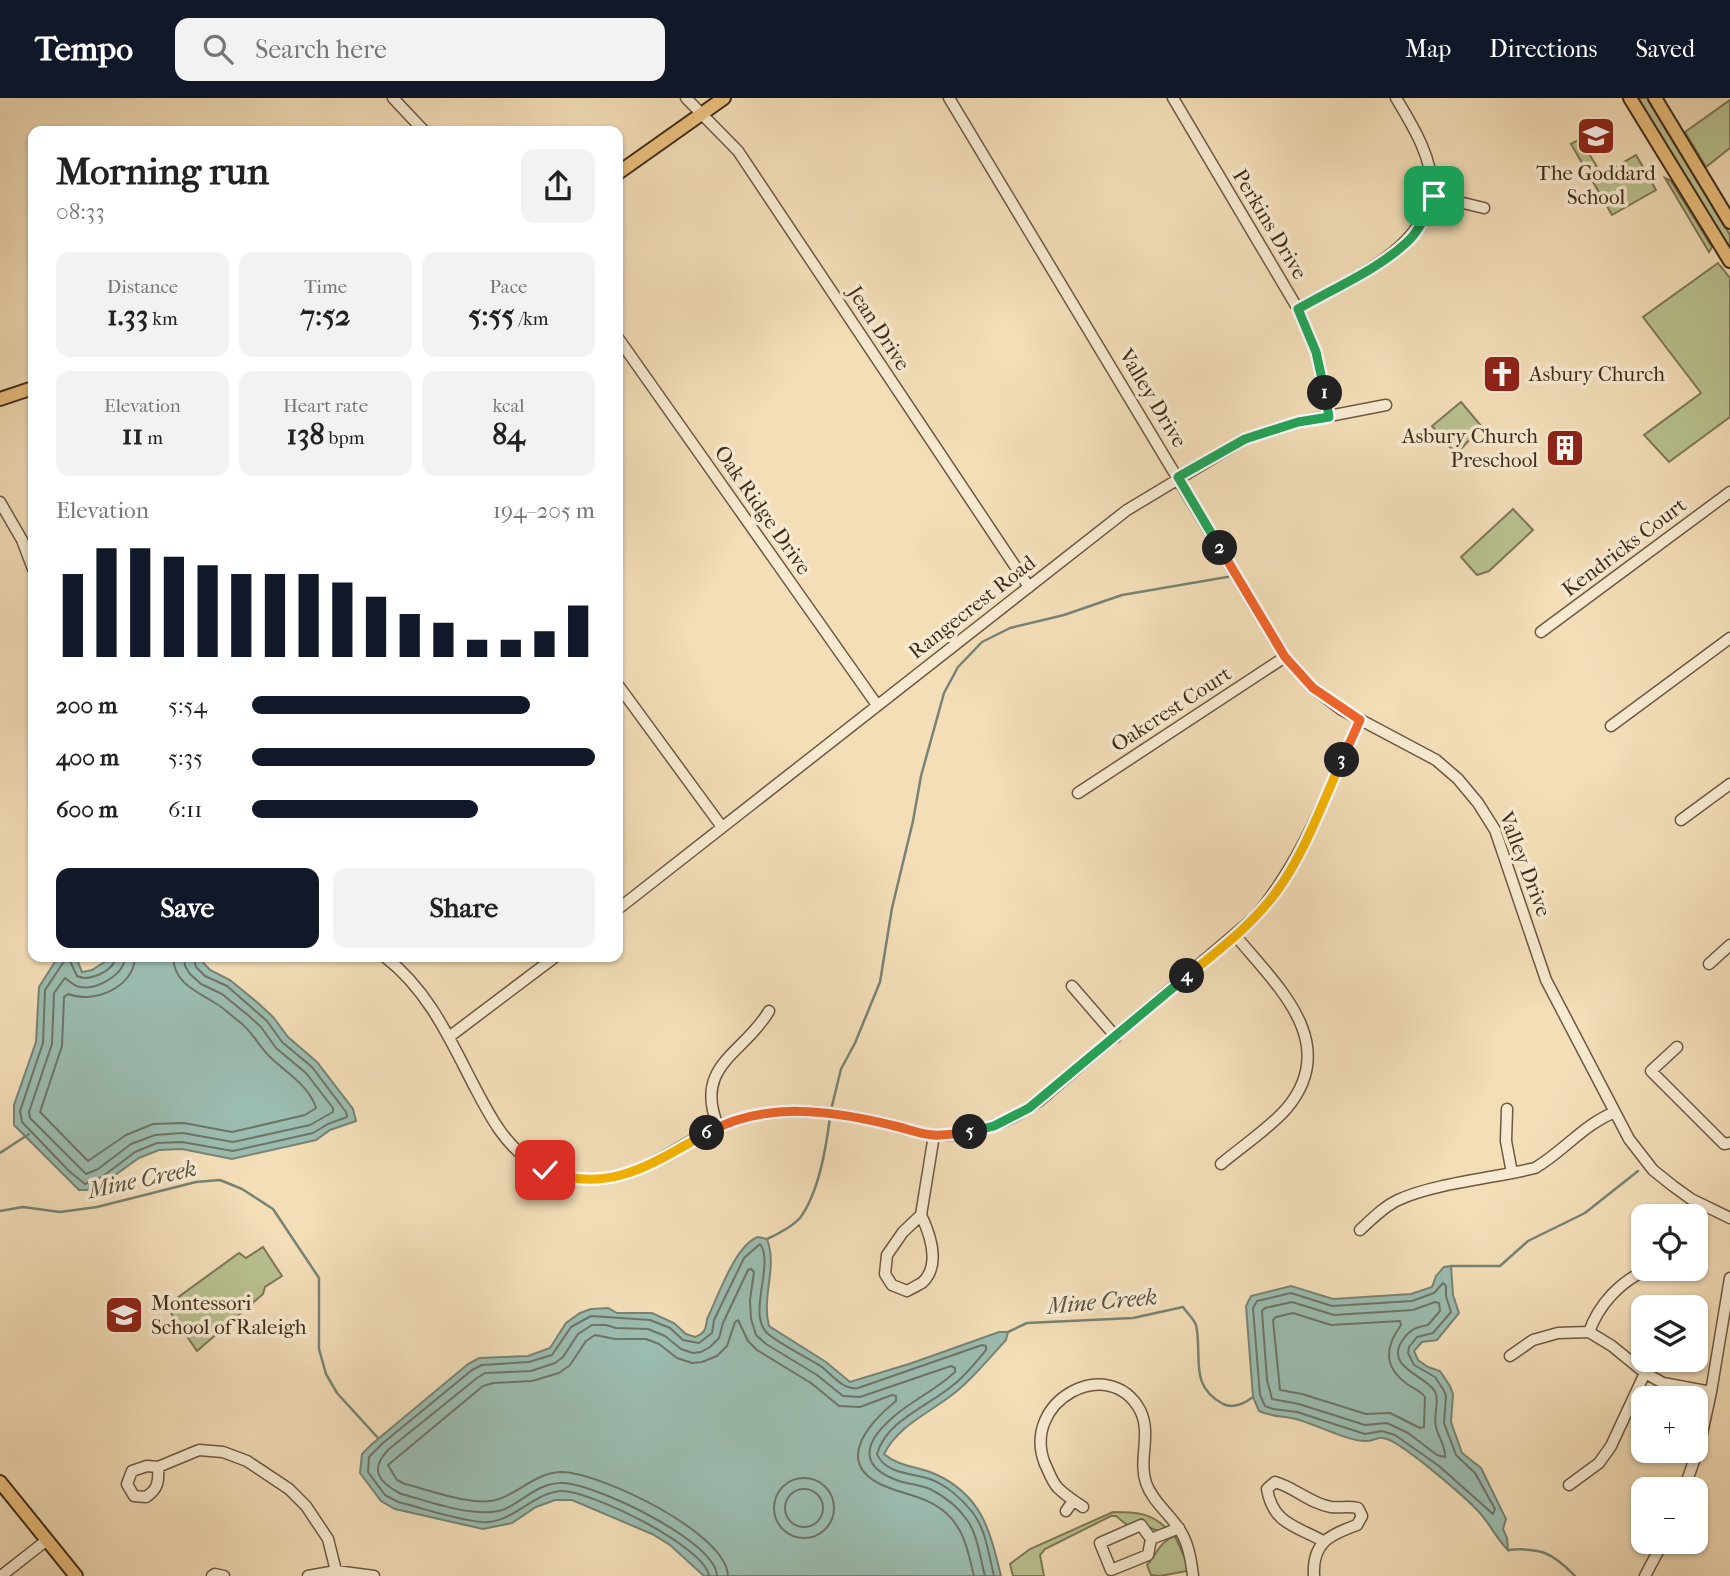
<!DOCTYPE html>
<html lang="en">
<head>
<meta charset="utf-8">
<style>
	:root { --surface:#fff; --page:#f2f2f2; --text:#222; --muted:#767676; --accent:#111827 }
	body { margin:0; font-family:"IM FELL French Canon",serif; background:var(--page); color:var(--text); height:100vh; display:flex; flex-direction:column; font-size:26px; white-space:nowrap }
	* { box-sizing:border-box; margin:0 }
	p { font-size:23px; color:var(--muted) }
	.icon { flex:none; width:38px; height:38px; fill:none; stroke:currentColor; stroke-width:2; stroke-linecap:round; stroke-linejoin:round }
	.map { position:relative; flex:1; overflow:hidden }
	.panel { position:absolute; left:28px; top:28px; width:595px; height:836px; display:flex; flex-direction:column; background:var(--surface); border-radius:14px; box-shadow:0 2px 5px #0004 }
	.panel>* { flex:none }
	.buttons { position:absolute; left:1631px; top:1106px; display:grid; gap:14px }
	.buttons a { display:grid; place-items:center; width:77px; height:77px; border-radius:14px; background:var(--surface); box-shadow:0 2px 5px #0004; font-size:35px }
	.pin { position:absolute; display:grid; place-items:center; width:60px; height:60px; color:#fff; margin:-30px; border-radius:14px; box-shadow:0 4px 10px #0006 }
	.km { position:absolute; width:35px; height:35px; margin:-18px; border-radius:50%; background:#222; color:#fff; font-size:19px; line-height:35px; text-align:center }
	.round { display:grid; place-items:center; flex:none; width:74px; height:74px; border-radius:14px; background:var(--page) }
	.summary { display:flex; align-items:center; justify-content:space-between; height:119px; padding:0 28px }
	h1 { font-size:38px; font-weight:700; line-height:52px }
	.figures { display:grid; grid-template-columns:repeat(3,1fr); gap:10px; height:119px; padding:7px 28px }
	.figures div { display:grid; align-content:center; border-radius:14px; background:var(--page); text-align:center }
	.figures b { font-size:30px; font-weight:700 }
	.figures small { font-size:19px; font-weight:400 }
	.figures p { font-size:19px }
	.chart { height:196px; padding:14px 28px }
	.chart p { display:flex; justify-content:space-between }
	.chart svg { width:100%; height:126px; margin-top:7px; stroke:var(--accent); stroke-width:6 }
	.cta { display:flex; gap:14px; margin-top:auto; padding:14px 28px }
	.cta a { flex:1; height:80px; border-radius:14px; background:var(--accent); color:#fff; font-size:28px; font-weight:700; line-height:80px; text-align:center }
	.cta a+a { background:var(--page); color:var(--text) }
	ul { padding:0 28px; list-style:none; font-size:23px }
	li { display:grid; grid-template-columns:112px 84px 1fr; align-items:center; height:52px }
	li i { height:18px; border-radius:9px; background:var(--accent) }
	header { display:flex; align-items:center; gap:42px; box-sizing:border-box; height:98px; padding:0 35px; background:var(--accent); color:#fff }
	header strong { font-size:33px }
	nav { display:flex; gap:38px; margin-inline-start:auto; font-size:24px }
	.search { width:490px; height:63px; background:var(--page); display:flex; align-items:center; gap:18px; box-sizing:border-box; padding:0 24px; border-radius:14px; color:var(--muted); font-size:26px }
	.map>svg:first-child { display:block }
</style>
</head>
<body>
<header>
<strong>Tempo</strong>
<div class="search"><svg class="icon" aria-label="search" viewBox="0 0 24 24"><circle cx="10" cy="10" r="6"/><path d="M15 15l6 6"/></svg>Search here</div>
<nav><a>Map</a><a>Directions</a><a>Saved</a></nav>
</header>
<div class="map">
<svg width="1730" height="1478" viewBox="0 0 1730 1478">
	<rect width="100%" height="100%" fill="#f3deb8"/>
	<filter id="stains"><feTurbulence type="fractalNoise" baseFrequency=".00286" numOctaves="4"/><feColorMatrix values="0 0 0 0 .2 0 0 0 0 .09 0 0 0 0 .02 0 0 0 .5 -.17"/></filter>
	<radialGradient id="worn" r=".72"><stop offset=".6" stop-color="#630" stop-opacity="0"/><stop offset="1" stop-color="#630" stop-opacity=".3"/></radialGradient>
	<path fill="#b9c190" stroke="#7c7756" stroke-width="2" d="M1638,0H1647L1730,137V152Z
		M1730,2V50L1706,69L1685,34Z
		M1580,41L1602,77L1636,57L1656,92L1612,117L1571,46Z
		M1665,80L1671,83L1712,149L1709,154Z
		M1718,165L1730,180V319L1669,364L1644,337L1701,295L1643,219Z
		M1461,304L1482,329L1456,356L1432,328Z
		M1513,411L1533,432L1489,473L1477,477L1461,459Z
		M263,1149L282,1178L265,1189L263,1196L197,1253L166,1208L239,1155L246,1160Z
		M1113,1414C1134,1414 1151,1414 1167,1431C1150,1438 1150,1420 1127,1427L1116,1418H1111L1045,1451L1040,1457L1044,1478H1013L1010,1466L1030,1451Z
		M1175,1438L1186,1463L1187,1473L1160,1478L1151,1477L1147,1467C1157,1456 1160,1443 1175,1438Z"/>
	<path fill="#9bbcb0" stroke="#778374" stroke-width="2" d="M58,859H76L82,874L92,872L112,859H198L210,872L230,882L258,905L273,919L288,939L317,964L353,1011L356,1023L330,1032L316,1042L232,1061L182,1051L159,1052L139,1060L94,1092H79L14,1027V1007L36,944L39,889Z
		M758,1139L767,1141C778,1170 761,1198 769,1228L826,1264L850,1284L912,1265L999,1234H1008L1006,1242C990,1259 975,1278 957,1293C932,1314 899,1326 884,1356C899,1369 917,1368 935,1376C982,1397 990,1433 1001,1478H704L670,1447L652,1436L572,1402H555L536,1409L512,1425L483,1431L395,1411L381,1403L360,1375L362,1356L372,1346L468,1266L479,1260L528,1258L550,1250L566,1225L580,1215L591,1211L608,1210L617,1215H652L674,1225L686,1236L695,1239C705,1235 706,1231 707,1221C718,1199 735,1147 758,1139Z
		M1451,1168L1453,1197L1459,1215L1437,1242L1422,1244L1414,1253L1418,1262L1428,1269L1440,1273L1450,1288L1453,1296L1451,1324L1462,1355L1481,1370L1506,1421L1503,1431L1507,1440L1508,1452C1496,1440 1490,1426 1479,1414C1466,1400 1399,1341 1383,1340C1378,1339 1372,1343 1367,1343C1349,1344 1315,1326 1296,1321C1283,1318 1272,1319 1259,1313L1253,1299L1246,1208L1251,1198L1291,1188L1333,1201L1411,1196L1432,1189L1436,1178L1444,1169Z"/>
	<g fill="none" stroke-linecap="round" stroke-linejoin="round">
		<path stroke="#6e7466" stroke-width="2" d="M116,859C114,873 89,884 77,878L70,863L65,862L45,892L43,945L20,1013L22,1024L69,1073L85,1086L102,1079L135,1054L157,1045L182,1044L233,1053L313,1035L328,1026L347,1019L346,1014L312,969L282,944L267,923L227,888L205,878L196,869L193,859
			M125,859C124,877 97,892 80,889C74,888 69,883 65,880L54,895L52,946L29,1014L30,1020L86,1076L98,1071L131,1046L155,1037L183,1035L233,1044L310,1027L333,1014V1010L306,975L276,950L261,929L249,918L222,896L201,886L190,876L185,868L184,859
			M135,859C134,890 93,906 68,896L64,899L62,948L40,1014L88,1063L126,1037L153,1026L184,1025L232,1034L305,1017L316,1010C309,987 285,974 269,958C259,948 253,935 241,925C233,919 224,910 215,905C196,893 174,885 173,859
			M1443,1185L1446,1188V1198L1451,1214L1433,1235L1417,1239L1409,1249L1408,1255L1414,1267L1435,1279L1443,1291L1446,1298L1444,1325L1456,1357L1475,1375L1495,1411L1493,1416L1439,1368L1395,1337L1382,1333L1365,1336L1297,1314L1273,1311L1265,1308L1260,1297L1253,1210L1257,1203L1291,1195L1332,1208L1412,1203L1434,1195Z
			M1292,1204L1334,1217L1413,1212L1435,1204L1439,1205L1440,1213L1428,1227C1416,1229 1409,1232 1402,1243C1384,1271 1430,1278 1436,1296C1439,1306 1433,1318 1436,1329C1438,1339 1446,1348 1445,1359L1437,1357L1408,1335L1387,1325L1365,1327L1299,1306L1272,1301L1267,1282L1262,1213L1265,1210Z
			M1293,1215L1331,1227L1400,1223L1401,1227C1385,1249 1383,1268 1407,1286C1414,1291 1421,1293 1425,1299L1424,1329L1420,1330L1390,1315L1366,1316L1302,1296L1280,1292L1273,1222L1276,1219Z
			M774 1410a30 30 0 1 1 60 0a30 30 0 1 1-60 0Z
			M785 1410a19 19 0 1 1 38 0a19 19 0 1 1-38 0Z
			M709,1478C706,1449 588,1391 560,1393C531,1396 511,1427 481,1424C453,1421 426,1411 398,1404L385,1397L368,1374L369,1359L383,1345L472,1272L482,1267L529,1264L552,1257L571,1229L591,1218L650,1222L670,1230L683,1242L699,1245L712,1235L714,1222L744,1160L760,1146C772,1161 756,1200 760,1220C761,1226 763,1231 767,1235C779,1246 807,1259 822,1269C833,1278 843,1292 858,1290L982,1247L986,1248V1252C976,1264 965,1278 952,1288C928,1308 886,1323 877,1356C885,1376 912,1375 930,1381C946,1387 962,1401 973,1415C986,1432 989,1458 994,1478
			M717,1478C716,1443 595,1386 563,1385C540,1384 524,1402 505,1411C477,1422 429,1403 401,1396C378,1384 369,1371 389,1351L477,1280L485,1275L531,1273L555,1265L563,1259L578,1236L592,1227H606L616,1230L648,1231L665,1238L681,1251L693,1255L701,1254L710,1249L719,1240L723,1225L748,1172L751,1171L754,1174L750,1202L751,1221L756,1237L766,1246L817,1277L843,1298L860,1299L951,1268L955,1270V1274L948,1280C930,1295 908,1305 891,1321C863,1346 859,1369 899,1383C909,1386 920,1387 930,1391C944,1398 958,1409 967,1422C978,1437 980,1460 985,1478
			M728,1478C727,1435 601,1375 562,1374C537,1374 520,1394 499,1401C475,1410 430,1392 405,1386L397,1382L388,1367L483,1288L493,1285L532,1283L559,1275L570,1267L586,1243L595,1237L615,1241H646L659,1246L677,1260L692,1265L702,1264L717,1258L727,1248L735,1224L738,1222L748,1243L757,1252L811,1285L839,1308L860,1309L892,1297L896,1298V1303C870,1324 833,1364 882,1387C904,1397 927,1398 946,1415C965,1432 968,1454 974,1478"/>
		<path stroke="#778374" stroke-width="2.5" d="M831,1012L841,971L855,945L880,884L892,810L913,723L921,678L944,595L958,569L982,544L1010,530L1064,517L1122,497L1233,478
			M0,1055L29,1036
			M0,1113L23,1109L60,1114L97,1109L196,1084L220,1082L242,1091L273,1111L319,1180V1251L326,1276L337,1295L378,1340
			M767,1141C778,1136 792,1129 800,1120C819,1094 826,1050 830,1019
			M1451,1168H1500L1528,1143L1585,1115L1638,1073
			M1008,1234L1027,1225L1133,1220L1183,1209C1187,1215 1194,1221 1196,1227C1203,1259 1188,1287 1223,1306C1234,1311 1244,1306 1253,1299
			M1508,1452C1540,1449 1553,1455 1575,1478"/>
		<g stroke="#6d5942" stroke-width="13">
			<path id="minor" d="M393,0L424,33
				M686,0L738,53L1029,489
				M949,0L1285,559L1313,590L1342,612L1436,662L1458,681L1478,705L1495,732L1546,882L1629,1041L1653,1072L1673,1088L1691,1101L1730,1120
				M1173,0L1298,211L1316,254L1329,319
				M1434,98L1484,110
				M1298,211C1344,184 1406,161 1428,110C1431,105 1433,100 1433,95C1432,59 1414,30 1396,0
				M618,240L877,607
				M0,404L22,442L33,471
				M1541,534L1730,394
				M618,587L722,729
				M1611,628L1730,540
				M1078,695L1285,559
				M1681,722L1730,686
				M618,811L1127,412L1245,341L1298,324L1386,307
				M385,859C427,891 449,939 472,984C488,1014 502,1044 531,1064C546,1074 563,1079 581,1081C645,1088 688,1032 747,1019C795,1008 841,1015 888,1026C903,1030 920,1037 935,1037C972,1039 1010,1025 1039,1003L1255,819C1303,762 1329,690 1360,622
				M1709,866L1730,847
				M1072,888L1116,939
				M449,939L555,859
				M1677,949L1651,973L1724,1046L1730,1045
				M1507,1011L1506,1043L1512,1075
				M718,1028C693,967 744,956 769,913
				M1221,1066C1241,1049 1270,1030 1287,1010C1342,944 1275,886 1235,837
				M921,1117C930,1136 941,1166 923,1184C919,1187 912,1190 907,1193L892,1187L885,1176L887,1157L903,1134L921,1117L934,1037
				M1360,1132C1372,1121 1383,1109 1398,1102C1436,1085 1494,1080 1535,1070C1564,1053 1583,1027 1615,1014
				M1589,1234C1599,1206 1620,1184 1646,1172
				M1510,1258L1533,1242L1558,1235L1589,1234L1612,1248L1645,1275L1663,1285L1711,1294
				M158,1369C159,1384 158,1391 146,1399L134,1398L127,1386L132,1373L147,1368L158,1369L199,1352L223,1354L247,1363L289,1391L306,1408L328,1441L336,1473
				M1569,1387L1599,1365L1611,1348L1645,1275
				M1684,1391L1699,1349L1711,1294L1730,1180
				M1083,1409C1074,1403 1065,1397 1058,1390C1052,1384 1049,1374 1045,1366C1020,1303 1109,1255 1140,1312C1152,1336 1138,1361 1146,1385C1152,1402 1167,1414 1177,1428C1188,1442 1191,1461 1193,1478
				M1066,1413L1073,1403
				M1151,1441L1148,1457L1111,1472L1100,1445L1141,1427L1151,1441L1179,1430
				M1,1478L47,1442
				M212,1478L215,1476L224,1478
				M308,1478L336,1473L374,1478
				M1314,1478C1312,1445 1329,1437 1357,1427L1362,1418L1358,1410C1348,1408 1340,1410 1331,1409C1311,1406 1294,1389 1275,1384L1267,1391C1273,1426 1296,1428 1323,1443
				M1645,1478L1663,1444"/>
		</g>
		<g stroke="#402d1b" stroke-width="16">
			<path id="major" d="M1630,0L1730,163
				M1655,0L1730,124
				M618,75L724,0
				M0,301L33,290
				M0,1384L76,1478"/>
		</g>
		<use href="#minor" stroke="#f7ead1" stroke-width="10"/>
		<use href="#major" stroke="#eabf7c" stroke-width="12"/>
	</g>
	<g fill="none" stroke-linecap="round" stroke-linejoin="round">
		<g stroke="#fff" stroke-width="14">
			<path id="split-1" d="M1325,295L1316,254L1298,211C1332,191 1377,172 1406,145C1420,133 1427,114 1434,98"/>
		</g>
		<g stroke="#fff" stroke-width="14">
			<path id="split-2" d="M1220,450L1178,379L1245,341L1298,324L1329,319L1325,295"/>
		</g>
		<g stroke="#fff" stroke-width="14">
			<path id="split-3" d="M1220,450L1285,559L1313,590L1360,622L1342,662"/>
		</g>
		<g stroke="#fff" stroke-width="14">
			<path id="split-4" d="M1187,878C1219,852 1253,826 1277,793C1305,754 1322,706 1342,662"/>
		</g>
		<g stroke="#fff" stroke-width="14">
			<path id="split-5" d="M970,1034L994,1028L1029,1010L1187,878"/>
		</g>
		<g stroke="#fff" stroke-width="14">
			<path id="split-6" d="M707,1035C763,1003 830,1012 891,1027C905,1030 919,1036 933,1037C945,1038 958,1035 970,1034"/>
		</g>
		<g stroke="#fff" stroke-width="14">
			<path id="split-7" d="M545,1072C608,1098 653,1065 707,1035"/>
		</g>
		<use href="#split-1" stroke="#22a559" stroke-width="9"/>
		<use href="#split-2" stroke="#22a559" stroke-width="9"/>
		<use href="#split-3" stroke="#f0652b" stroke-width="9"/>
		<use href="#split-4" stroke="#f5b400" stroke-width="9"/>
		<use href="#split-5" stroke="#22a559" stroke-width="9"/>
		<use href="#split-6" stroke="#f0652b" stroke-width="9"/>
		<use href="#split-7" stroke="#f5b400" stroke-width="9"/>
	</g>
	<defs>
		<g id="school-square" transform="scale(2.0125)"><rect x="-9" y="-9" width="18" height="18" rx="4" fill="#8f2418" stroke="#f7ead1"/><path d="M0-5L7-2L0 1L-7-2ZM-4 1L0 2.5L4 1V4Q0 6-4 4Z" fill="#fff"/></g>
		<g id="church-square" transform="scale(2.0125)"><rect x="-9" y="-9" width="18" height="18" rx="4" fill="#8f2418" stroke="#f7ead1"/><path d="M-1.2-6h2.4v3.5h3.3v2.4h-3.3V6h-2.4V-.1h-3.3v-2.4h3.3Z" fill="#fff"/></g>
		<g id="building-square" transform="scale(2.0125)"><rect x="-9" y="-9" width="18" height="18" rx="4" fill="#8f2418" stroke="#f7ead1"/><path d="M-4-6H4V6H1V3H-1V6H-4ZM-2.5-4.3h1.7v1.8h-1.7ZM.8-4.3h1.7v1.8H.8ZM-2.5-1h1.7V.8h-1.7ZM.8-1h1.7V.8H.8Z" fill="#fff"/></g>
	</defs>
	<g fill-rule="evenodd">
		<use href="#school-square" x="1596" y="38"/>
		<use href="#church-square" x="1502" y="276"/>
		<use href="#building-square" x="1565" y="350"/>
		<use href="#school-square" x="124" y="1217"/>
	</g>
	<g text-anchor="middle" stroke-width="7" stroke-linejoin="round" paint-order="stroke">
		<g font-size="21" fill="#402d1b" stroke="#f7ead1" text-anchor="start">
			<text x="1596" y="82" text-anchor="middle">The Goddard<tspan x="1596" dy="24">School</tspan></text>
			<text x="1529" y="283">Asbury Church</text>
			<text x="1538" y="345" text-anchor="end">Asbury Church<tspan x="1538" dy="24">Preschool</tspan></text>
			<text x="151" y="1212">Montessori<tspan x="151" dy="24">School of Raleigh</tspan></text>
		</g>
		<g font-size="21" fill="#402d1b" stroke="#f7ead1">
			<text transform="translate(1270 126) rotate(59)" y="7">Perkins Drive</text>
			<text transform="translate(879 230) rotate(57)" y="7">Jean Drive</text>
			<text transform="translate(1153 300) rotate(59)" y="7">Valley Drive</text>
			<text transform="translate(763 412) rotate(55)" y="7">Oak Ridge Drive</text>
			<text transform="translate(1624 449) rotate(-37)" y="7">Kendricks Court</text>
			<text transform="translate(972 509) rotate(-38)" y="7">Rangecrest Road</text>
			<text transform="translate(1171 611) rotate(-33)" y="7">Oakcrest Court</text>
			<text transform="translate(1525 766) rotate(69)" y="7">Valley Drive</text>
		</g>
		<g font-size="23" font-style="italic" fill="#575140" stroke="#f7ead1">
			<text transform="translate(142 1081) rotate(-12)" y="8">Mine Creek</text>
			<text transform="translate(1102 1203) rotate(-5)" y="8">Mine Creek</text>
		</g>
	</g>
	<rect width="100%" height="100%" filter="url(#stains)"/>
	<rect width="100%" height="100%" fill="url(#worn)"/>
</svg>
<div class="buttons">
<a><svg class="icon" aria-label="locate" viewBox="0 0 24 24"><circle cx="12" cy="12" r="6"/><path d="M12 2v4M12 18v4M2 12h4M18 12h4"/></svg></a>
<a><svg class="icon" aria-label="layers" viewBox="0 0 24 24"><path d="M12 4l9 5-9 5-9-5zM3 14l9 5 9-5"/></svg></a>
<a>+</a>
<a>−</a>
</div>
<div class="pin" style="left:1434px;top:98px;background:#1e9e55"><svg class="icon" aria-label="arrive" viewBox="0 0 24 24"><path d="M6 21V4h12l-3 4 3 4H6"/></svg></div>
<div class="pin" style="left:545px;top:1072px;background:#d93025"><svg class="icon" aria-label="check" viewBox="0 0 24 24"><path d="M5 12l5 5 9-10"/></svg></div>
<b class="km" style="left:1325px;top:295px">1</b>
<b class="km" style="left:1220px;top:450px">2</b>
<b class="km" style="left:1342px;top:662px">3</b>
<b class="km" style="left:1187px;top:878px">4</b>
<b class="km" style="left:970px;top:1034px">5</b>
<b class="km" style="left:707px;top:1035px">6</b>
<section class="panel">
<div class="summary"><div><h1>Morning run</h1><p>08:33</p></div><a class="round"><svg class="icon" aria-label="share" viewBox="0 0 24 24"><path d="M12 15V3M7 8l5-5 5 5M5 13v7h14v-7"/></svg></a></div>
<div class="figures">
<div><p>Distance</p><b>1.33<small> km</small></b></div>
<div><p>Time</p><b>7:52</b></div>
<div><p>Pace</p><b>5:55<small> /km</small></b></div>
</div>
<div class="figures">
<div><p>Elevation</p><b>11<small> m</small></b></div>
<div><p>Heart rate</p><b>138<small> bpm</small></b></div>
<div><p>kcal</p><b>84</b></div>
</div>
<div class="chart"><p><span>Elevation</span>194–205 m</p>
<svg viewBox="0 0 160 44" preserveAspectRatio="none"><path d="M5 44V15M15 44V6M25 44V6M35 44V9M45 44V12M55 44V15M65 44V15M75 44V15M85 44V18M95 44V23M105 44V29M115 44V32M125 44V38M135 44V38M145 44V35M155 44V26"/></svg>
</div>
<ul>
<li><b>200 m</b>5:54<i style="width:81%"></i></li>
<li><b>400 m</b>5:35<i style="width:100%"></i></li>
<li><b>600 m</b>6:11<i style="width:66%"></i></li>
</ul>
<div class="cta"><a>Save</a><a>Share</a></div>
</section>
</div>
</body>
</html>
